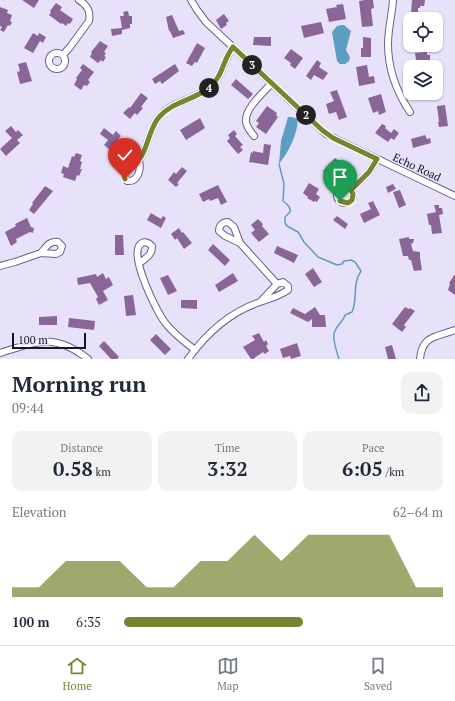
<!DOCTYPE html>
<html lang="en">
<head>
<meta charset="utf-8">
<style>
	:root { --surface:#fff; --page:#f2f2f3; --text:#1f2937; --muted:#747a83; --line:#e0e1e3; --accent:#798431 }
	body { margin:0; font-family:"PT Serif",serif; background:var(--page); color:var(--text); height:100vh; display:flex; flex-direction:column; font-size:15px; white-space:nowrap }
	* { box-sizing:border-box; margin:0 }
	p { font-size:13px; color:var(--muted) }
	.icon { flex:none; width:22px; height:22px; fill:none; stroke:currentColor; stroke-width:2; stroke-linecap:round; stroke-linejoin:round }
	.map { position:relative; height:359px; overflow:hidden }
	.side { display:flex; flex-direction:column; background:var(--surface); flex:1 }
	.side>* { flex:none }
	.fabs { position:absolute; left:403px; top:12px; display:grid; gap:8px }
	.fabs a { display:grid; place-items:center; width:40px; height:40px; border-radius:8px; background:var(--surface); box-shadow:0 1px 3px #0004; font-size:20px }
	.scale { position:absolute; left:12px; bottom:10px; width:74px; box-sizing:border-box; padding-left:4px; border:2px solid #1a1428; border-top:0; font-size:11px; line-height:14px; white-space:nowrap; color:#1a1428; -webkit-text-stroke:3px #e7e2fa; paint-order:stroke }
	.pin { position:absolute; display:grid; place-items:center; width:34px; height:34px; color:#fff; margin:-41px -17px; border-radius:50% 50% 50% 0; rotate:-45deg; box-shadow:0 0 4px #0007 }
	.pin .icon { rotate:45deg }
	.km { position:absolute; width:20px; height:20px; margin:-10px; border-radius:50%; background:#222; color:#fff; font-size:11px; line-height:20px; text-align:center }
	.round { display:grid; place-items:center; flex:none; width:42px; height:42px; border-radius:12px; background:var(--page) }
	.headline { display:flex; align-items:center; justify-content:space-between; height:68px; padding:0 12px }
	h1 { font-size:22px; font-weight:700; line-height:30px }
	.stats { display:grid; grid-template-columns:repeat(3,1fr); gap:6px; height:68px; padding:4px 12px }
	.stats div { display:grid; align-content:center; border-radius:10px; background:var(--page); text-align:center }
	.stats b { font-size:20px; font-weight:700 }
	.stats small { font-size:11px; font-weight:400 }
	.stats p { font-size:11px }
	.chart { height:112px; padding:8px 12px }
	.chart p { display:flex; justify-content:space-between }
	.chart svg { width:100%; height:72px; margin-top:4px; fill:var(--accent); opacity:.7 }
	ul { padding:0 12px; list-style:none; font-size:13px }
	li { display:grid; grid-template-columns:64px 48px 1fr; align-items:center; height:30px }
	li i { height:10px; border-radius:5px; background:var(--accent) }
	.menu { display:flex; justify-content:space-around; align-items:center; height:56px; border-top:1px solid var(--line); background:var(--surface); font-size:11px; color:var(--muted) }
	.menu a { display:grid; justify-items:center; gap:2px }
	.menu .selected { color:var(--accent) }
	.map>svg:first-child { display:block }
</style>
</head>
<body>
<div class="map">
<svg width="455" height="359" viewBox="0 0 455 359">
	<rect width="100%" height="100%" fill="#e7e2fa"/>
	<path fill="#5e9dc2" d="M341,25H344L351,31L346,50L350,57L349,61L345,64H340L337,61L332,32L337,26Z
		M288,117H292L298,119C297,136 289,151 279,164L281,141Z"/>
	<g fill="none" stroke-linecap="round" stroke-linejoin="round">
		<path stroke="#5e9dc2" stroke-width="1.5" d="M279,164L284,184L283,201C287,204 291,207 290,212L285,217V223L287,226L298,232L304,242L318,257L337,265L342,264L344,261L351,260L355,262L361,271C352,284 358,299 352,312L345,315C343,322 337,325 335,331C331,337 337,352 339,359"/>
	</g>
	<path fill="#8a6698" d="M22,0H39L34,8Z
		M365,0H373L374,8L371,9L373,26L362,27L359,1Z
		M412,0H425L424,6H420V8H418V14L411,13Z
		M56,3L62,7L60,10L73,19L70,24L68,23L66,26L62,23L61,24L49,15L51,12L50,11Z
		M343,4L346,19L329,22L326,9L337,7L336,5Z
		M0,7L8,10L7,13L12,15L10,21L12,22L10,26L8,25L4,32L0,30L2,27L0,26Z
		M128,11L129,16H132V24H130V28L122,30V34L112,36L111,29L122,28L120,16H124L123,12Z
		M224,14L229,21L226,23L227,25L221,29L216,20Z
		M172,15L179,31L183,30L185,34L173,38L170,31H169L166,17Z
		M321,22L324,33L304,38L301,26Z
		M33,33L38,36L39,33L46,37L43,43L40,41L33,53L24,48Z
		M254,37H271V46L253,45Z
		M363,37L371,38V57H361V48H363Z
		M406,38H410V51H407Z
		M100,41L108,46L104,52L106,53L104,56L106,57L103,62L101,60L98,63L90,57L92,53L91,52Z
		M197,43L205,48L197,63L195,62L192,66L186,63Z
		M291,49L303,58L295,69L290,65L291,63L284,58Z
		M427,52V55H430V62H428V67H417L415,53Z
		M317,60L321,63L319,67L328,73L323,80L314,75L311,80L306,76Z
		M26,62L32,81L20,84L17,72L20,71L18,64Z
		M83,64L94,72L88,80L90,82L87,86L84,85L81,90L74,85L77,79L76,78L82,70L80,68Z
		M175,64L179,71L162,84L160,81L155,84L152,79Z
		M367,65L369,77L374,76L375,83L359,86L356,67Z
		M236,79L253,94L248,99L231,85Z
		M436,83H437L440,93L442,94L431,97L430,93H436Z
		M337,90L347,117L339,120L336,112L329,114L326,104L334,101L330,92Z
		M141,93L148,98L141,107L143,108L137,115L135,113L130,119L123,113L129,107L130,108Z
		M381,94L386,112L379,115L378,111L373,113L368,98Z
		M445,105L448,126L439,127L438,122H439L437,106Z
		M267,106L277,113L276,115L278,117L266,134L256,127L259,123L256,121Z
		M200,118L205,128L186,140L180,130Z
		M382,124L386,126L385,128L391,133L394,129L399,133L394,140L391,138L388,142L375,133Z
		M11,126L16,132L18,130L23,135L17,140L20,143L6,156L0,149L12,138L5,131Z
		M104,128L113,135L116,131L121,136L110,150L104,145L108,140L100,134Z
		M234,130L237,134L235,136L243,145L240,147L243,150L238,154L227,141L230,138L228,135Z
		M425,135L427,139L430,138L431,143L413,148L411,139Z
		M264,144L271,145L268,165L249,162L251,152L253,153V151L263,153Z
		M76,153L82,155L80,161L82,162L80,169H82L79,176L77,175L75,181L63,177L64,174L61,173L63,166L68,168L72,156L74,157Z
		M335,158L341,163L328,177L323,171Z
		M182,167L187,171L177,183L179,184L176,187L168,180L174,172L176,174Z
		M309,183L319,189L316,194L320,197L317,202L315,201L314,202L307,198L308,197L303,193Z
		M393,184L396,189L388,193L386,187Z
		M218,185L227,202L221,205L218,198L210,201L209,199L203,202L199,194Z
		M45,186L53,191L34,214L29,210L33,204L32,203Z
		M400,190L406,205L399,208L393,192Z
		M373,201L380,215L364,223L360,214L371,209L368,203Z
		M434,205H439V208H442L443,214L439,215L442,233L432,234L431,225H429L427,214L436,212Z
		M151,213L161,219L163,216L166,218L161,228L147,220Z
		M337,216L348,224L345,229L333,220Z
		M27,218L31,227L34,228L33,233L30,232L16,239L17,242L11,246L5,232L16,226L15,224Z
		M258,219L263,224L262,226L269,234L259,242L251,233L255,230L251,225Z
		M179,228L182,233L183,232L192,243L184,249L177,238L175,240L171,234Z
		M115,235H123L124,255H115Z
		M409,237V239H414L413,243L411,244L413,251L420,252V258L422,270L414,271L411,260H409L408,256H403L399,239Z
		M213,244L230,260L225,266L208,250Z
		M277,246L298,255L294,263L274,253Z
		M313,268L322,282L314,287L305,274Z
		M103,273L106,279L109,277L113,285L103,291L108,300L99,305L96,299L98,297L90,283L78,285L77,278L96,274L97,277Z
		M233,273L238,281L219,292L215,285Z
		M455,274V295L448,290L450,284L449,283Z
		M168,275L177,291L168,295L160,278Z
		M133,295L136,315L126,316L124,296Z
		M181,300H197V309L181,308Z
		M315,307L320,315H325L326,327H312V319L308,322L290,313L293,308L305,314Z
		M405,307L409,309L410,308L415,311L404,325L406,327L402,332L392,324Z
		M57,316V325H39V317Z
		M69,318L95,321L94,330L68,327Z
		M259,333L264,342L266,340L268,344L266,346L269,351L265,354L263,352L253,359H251L243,347L255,340L252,336Z
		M156,334L171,349L165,355L150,340Z
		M104,341L119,357L117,359H111L99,346Z
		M297,343L301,356L291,359L290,356L283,358L280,349Z
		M392,345L396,359H388L385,347Z"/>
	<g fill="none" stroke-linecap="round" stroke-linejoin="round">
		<g stroke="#6c5e91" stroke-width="8">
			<path id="minor" d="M191,0L197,10L206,22L326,134L342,142L455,196
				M393,0C392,15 388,29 388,44C388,69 396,91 410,112
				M49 61a8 8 0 1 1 16 0a8 8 0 1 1-16 0Z
				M63,55L70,47L89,21C91,11 87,5 79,0
				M254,136C251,132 247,128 246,122C244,109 264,92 272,83
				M139,160C141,169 139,182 127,181L124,176V171C130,165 138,162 142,155C149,143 150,126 160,116C173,101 195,100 210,87C223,76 223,60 233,47
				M337 195a8 8 0 1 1 16 0a8 8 0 1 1-16 0Z
				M351,190L369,172L377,159
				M240,243L225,236L219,231C219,225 223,222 228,222L234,227L240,243L277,284
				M139,263C146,259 153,254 152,246C148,242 143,240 139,246C131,259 157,314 167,325C175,335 185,342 195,350
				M0,266L15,262L41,253L56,254L60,252L62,246L58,242C50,240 46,247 41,253
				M0,353C37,342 54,332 88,359
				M188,359C206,334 230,312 260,302C268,299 276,297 283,293L288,290V286L283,282L277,284L261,301
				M420,359C422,335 437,337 455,330"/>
		</g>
		<use href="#minor" stroke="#fff" stroke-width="6"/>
	</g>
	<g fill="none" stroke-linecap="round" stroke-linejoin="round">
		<g stroke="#fff" stroke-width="8">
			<path id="route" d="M125,179L124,176V171C130,165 138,162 142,155C149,143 150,126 160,116C174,101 195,100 210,87C223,76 223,59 233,47L322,130L333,138L377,159L369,172L351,190L353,194L352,200L348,203L340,201"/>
		</g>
		<use href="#route" stroke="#798431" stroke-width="5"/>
	</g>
	<g text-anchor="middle" stroke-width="3" stroke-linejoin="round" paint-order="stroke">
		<g font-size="11" fill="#1a1428" stroke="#e7e2fa">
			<text transform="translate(417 167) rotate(25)" y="4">Echo Road</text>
		</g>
	</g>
</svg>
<div class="fabs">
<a><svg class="icon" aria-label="locate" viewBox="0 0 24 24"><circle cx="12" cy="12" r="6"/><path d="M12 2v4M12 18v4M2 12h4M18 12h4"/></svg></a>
<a><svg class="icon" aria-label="layers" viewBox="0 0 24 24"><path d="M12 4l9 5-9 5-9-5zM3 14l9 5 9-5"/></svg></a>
</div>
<div class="scale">100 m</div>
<div class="pin" style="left:340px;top:201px;background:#1e9e55"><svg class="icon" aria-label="arrive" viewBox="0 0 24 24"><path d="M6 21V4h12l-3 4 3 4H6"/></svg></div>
<div class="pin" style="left:125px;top:179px;background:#d93025"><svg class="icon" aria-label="check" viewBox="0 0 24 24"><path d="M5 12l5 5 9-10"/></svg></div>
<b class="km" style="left:306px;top:115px">2</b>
<b class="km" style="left:252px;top:65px">3</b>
<b class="km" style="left:209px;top:88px">4</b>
</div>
<section class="side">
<div class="headline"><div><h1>Morning run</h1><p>09:44</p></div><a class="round"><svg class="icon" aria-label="share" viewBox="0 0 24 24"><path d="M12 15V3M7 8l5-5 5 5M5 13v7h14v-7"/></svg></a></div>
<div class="stats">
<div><p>Distance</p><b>0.58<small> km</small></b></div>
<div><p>Time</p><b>3:32</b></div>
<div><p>Pace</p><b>6:05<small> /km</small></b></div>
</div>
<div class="chart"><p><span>Elevation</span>62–64 m</p>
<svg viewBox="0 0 160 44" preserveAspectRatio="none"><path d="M0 44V38L10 38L20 22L30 22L40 22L50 38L60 38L70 22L80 22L90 6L100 22L110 6L120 6L130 6L140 6L150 38L160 38V44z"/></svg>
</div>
<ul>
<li><b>100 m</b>6:35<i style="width:56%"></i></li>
</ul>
</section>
<nav class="menu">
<a class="selected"><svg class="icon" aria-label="home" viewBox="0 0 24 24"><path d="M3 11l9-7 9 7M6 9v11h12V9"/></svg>Home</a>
<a><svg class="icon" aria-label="map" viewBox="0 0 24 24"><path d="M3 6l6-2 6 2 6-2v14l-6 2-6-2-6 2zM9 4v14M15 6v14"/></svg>Map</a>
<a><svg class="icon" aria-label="saved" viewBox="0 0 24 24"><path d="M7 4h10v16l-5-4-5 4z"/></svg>Saved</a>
</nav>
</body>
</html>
